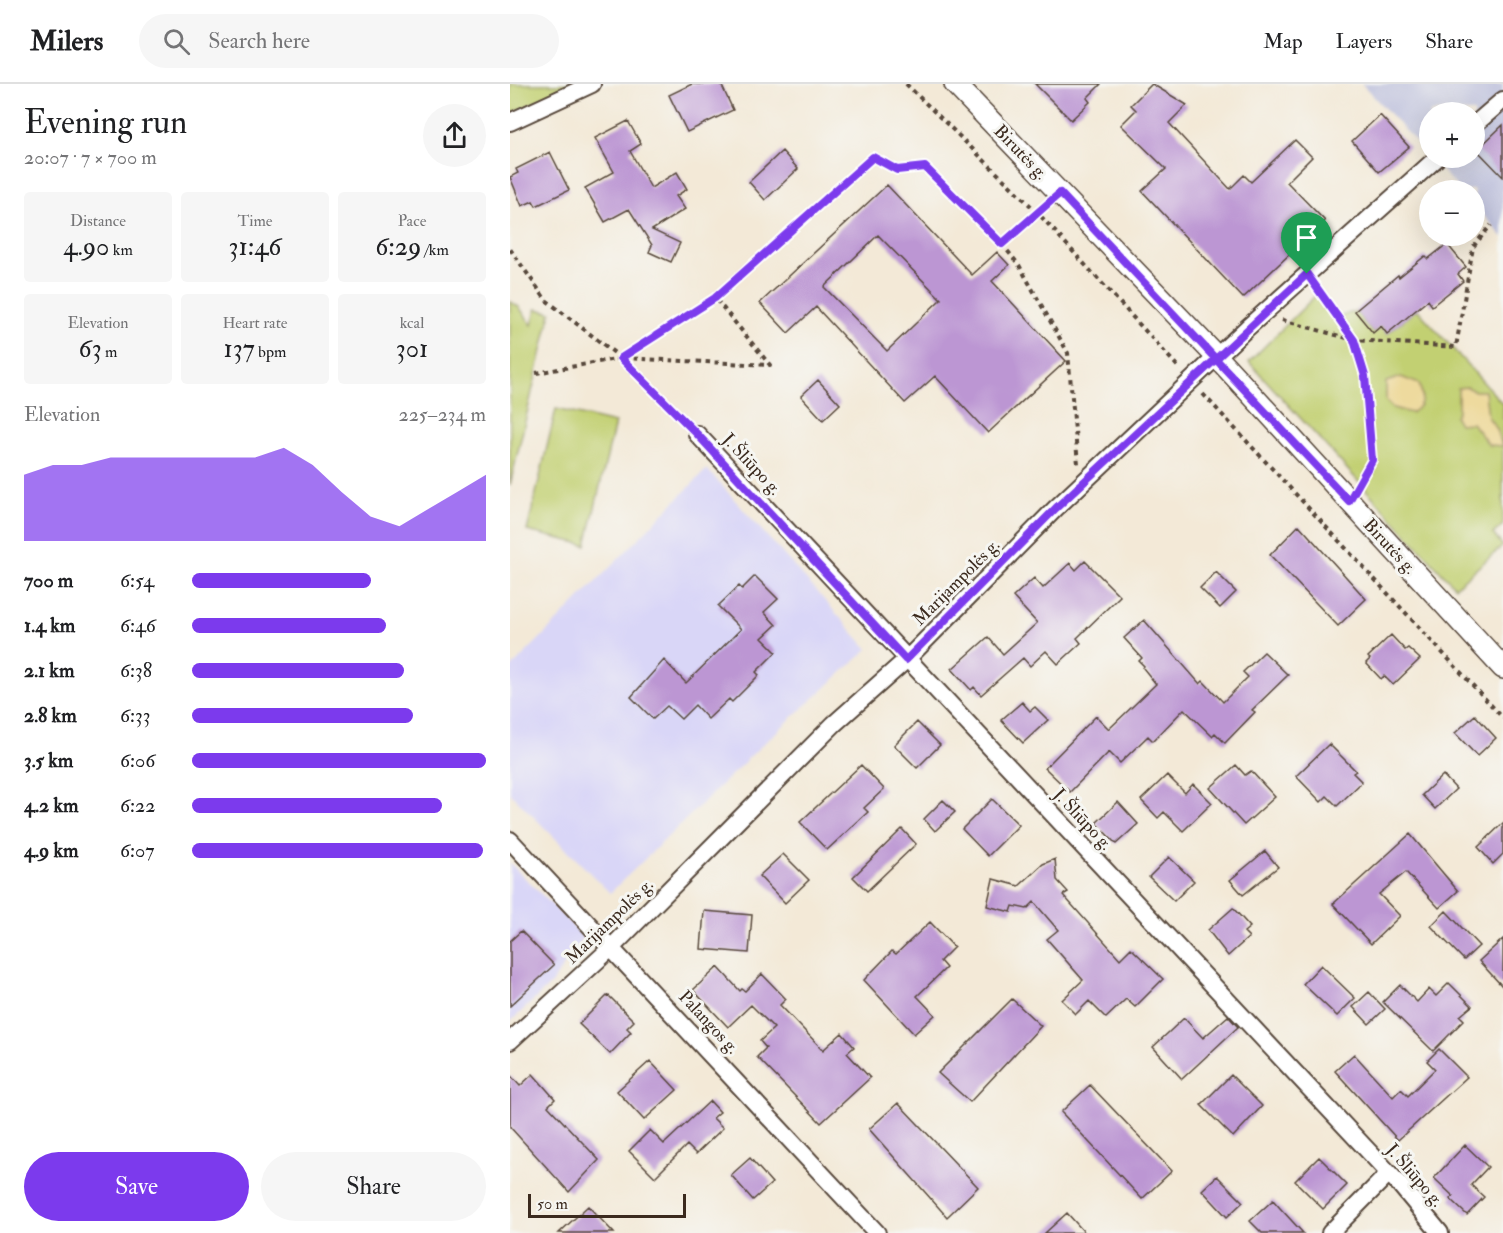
<!DOCTYPE html>
<html lang="en">
<head>
<meta charset="utf-8">
<style>
	:root { --surface:#fff; --page:#f6f6f6; --text:#202124; --muted:#757577; --line:#e0e0e0; --accent:#7c3aed }
	body { margin:0; font-family:"IM FELL Double Pica",serif; background:var(--page); color:var(--text); height:100vh; display:flex; flex-direction:column; font-size:22px; white-space:nowrap }
	* { box-sizing:border-box; margin:0 }
	p { font-size:20px; color:var(--muted) }
	.icon { flex:none; width:33px; height:33px; fill:none; stroke:currentColor; stroke-width:2; stroke-linecap:round; stroke-linejoin:round }
	.map { position:relative; flex:1; overflow:hidden }
	.side { display:flex; flex-direction:column; background:var(--surface); width:510px }
	.side>* { flex:none }
	.fabs { position:absolute; left:909px; top:18px; display:grid; gap:12px }
	.fabs a { display:grid; place-items:center; width:66px; height:66px; border-radius:50%; background:var(--surface); box-shadow:0 6px 24px #0002; font-size:30px }
	.scale { position:absolute; left:18px; bottom:15px; width:158px; box-sizing:border-box; padding-left:6px; border:3px solid #3b2a1e; border-top:0; font-size:16px; line-height:21px; white-space:nowrap; color:#3b2a1e; -webkit-text-stroke:4px #f6f6f2; paint-order:stroke }
	.pin { position:absolute; display:grid; place-items:center; width:51px; height:51px; color:#fff; margin:-62px -26px; border-radius:50% 50% 50% 0; rotate:-45deg; box-shadow:0 0 6px #0007 }
	.pin .icon { rotate:45deg }
	.round { display:grid; place-items:center; flex:none; width:63px; height:63px; border-radius:32px; background:var(--page) }
	.summary { display:flex; align-items:center; justify-content:space-between; height:102px; padding:0 24px }
	h1 { font-size:33px; font-weight:600; line-height:45px }
	.metrics { display:grid; grid-template-columns:repeat(3,1fr); gap:9px; height:102px; padding:6px 24px }
	.metrics div { display:grid; align-content:center; border-radius:6px; background:var(--page); text-align:center }
	.metrics b { font-size:26px; font-weight:600 }
	.metrics small { font-size:16px; font-weight:400 }
	.metrics p { font-size:16px }
	.chart { height:168px; padding:12px 24px }
	.chart p { display:flex; justify-content:space-between }
	.chart svg { width:100%; height:108px; margin-top:6px; fill:var(--accent); opacity:.7 }
	.cta { display:flex; gap:12px; margin-top:auto; padding:12px 24px }
	.cta a { flex:1; height:69px; border-radius:36px; background:var(--accent); color:#fff; font-size:24px; font-weight:600; line-height:69px; text-align:center }
	.cta a+a { background:var(--page); color:var(--text) }
	ul { padding:0 24px; list-style:none; font-size:20px }
	li { display:grid; grid-template-columns:96px 72px 1fr; align-items:center; height:45px }
	li i { height:15px; border-radius:8px; background:var(--accent) }
	header { display:flex; align-items:center; gap:36px; box-sizing:border-box; height:84px; padding:0 30px; background:var(--surface); border-bottom:2px solid var(--line) }
	header strong { font-size:28px }
	nav { display:flex; gap:33px; margin-inline-start:auto; font-size:21px }
	.search { width:420px; height:54px; background:var(--page); display:flex; align-items:center; gap:15px; box-sizing:border-box; padding:0 21px; border-radius:33px; color:var(--muted); font-size:22px }
	main { display:flex; flex:1; min-height:0 }
	.map>svg:first-child { display:block }
</style>
</head>
<body>
<header>
<strong>Milers</strong>
<div class="search"><svg class="icon" aria-label="search" viewBox="0 0 24 24"><circle cx="10" cy="10" r="6"/><path d="M15 15l6 6"/></svg>Search here</div>
<nav><a>Map</a><a>Layers</a><a>Share</a></nav>
</header>
<main>
<section class="side">
<div class="summary"><div><h1>Evening run</h1><p>20:07 · 7 × 700 m</p></div><a class="round"><svg class="icon" aria-label="share" viewBox="0 0 24 24"><path d="M12 15V3M7 8l5-5 5 5M5 13v7h14v-7"/></svg></a></div>
<div class="metrics">
<div><p>Distance</p><b>4.90<small> km</small></b></div>
<div><p>Time</p><b>31:46</b></div>
<div><p>Pace</p><b>6:29<small> /km</small></b></div>
</div>
<div class="metrics">
<div><p>Elevation</p><b>63<small> m</small></b></div>
<div><p>Heart rate</p><b>137<small> bpm</small></b></div>
<div><p>kcal</p><b>301</b></div>
</div>
<div class="chart"><p><span>Elevation</span>225–234 m</p>
<svg viewBox="0 0 160 44" preserveAspectRatio="none"><path d="M0 44V17L10 13L20 13L30 10L40 10L50 10L60 10L70 10L80 10L90 6L100 13L110 24L120 34L130 38L140 31L150 24L160 17V44z"/></svg>
</div>
<ul>
<li><b>700 m</b>6:54<i style="width:61%"></i></li>
<li><b>1.4 km</b>6:46<i style="width:66%"></i></li>
<li><b>2.1 km</b>6:38<i style="width:72%"></i></li>
<li><b>2.8 km</b>6:33<i style="width:75%"></i></li>
<li><b>3.5 km</b>6:06<i style="width:100%"></i></li>
<li><b>4.2 km</b>6:22<i style="width:85%"></i></li>
<li><b>4.9 km</b>6:07<i style="width:99%"></i></li>
</ul>
<div class="cta"><a>Save</a><a>Share</a></div>
</section>
<div class="map">
<svg width="993" height="1149" viewBox="0 0 993 1149">
	<rect width="100%" height="100%" fill="#f6f6f2"/>
	<filter id="ink" filterUnits="userSpaceOnUse"><feTurbulence type="fractalNoise" baseFrequency=".0167" numOctaves="2"/><feDisplacementMap in="SourceGraphic" scale="12" xChannelSelector="R" yChannelSelector="G"/><feConvolveMatrix kernelMatrix="1 2 1 2 8 2 1 2 1" color-interpolation-filters="sRGB"/></filter>
	<filter id="wash" filterUnits="userSpaceOnUse"><feTurbulence type="fractalNoise" baseFrequency=".008" numOctaves="4" result="noise"/><feDisplacementMap in="SourceGraphic" scale="24" xChannelSelector="R" yChannelSelector="G"/><feGaussianBlur stdDeviation="1.35" result="paint"/><feColorMatrix in="noise" values="0 0 0 0 0 0 0 0 0 0 0 0 0 0 0 0 0 1.4 0 .05"/><feComposite in="paint" operator="in"/></filter>
	<g filter="url(#wash)">
		<rect width="100%" height="100%" fill="#f3e9d7"/>
		<path fill="#d9d6f7" d="M197,385L358,565L253,660L100,809L0,709V585Z
			M0,779L74,853L41,900L0,938Z"/>
		<path fill="#c0c2dd" d="M852,0H993V153L965,122L964,106H950L920,74H964V28H920V73Z"/>
		<path fill="#c2d072" stroke="#7e7d48" stroke-width="1.5" d="M0,0H64L0,30Z
			M806,211L830,233L845,227L863,249L871,242L877,250L907,225L993,320V441L983,450L993,462L945,503L739,278Z
			M0,217L9,223L22,241L26,225L41,228L0,401Z
			M46,325L105,339L76,461L17,447Z"/>
		<path fill="#eeda9e" stroke="#94825e" stroke-width="1.5" d="M891,293L909,300C914,314 913,322 901,329L883,324L876,317V298Z
			M957,303L965,307H975L978,333L987,345L992,362L979,361L962,339L949,340L945,333L948,326V304Z"/>
		<g id="blocks">
			<path fill="#bc96d3" fill-rule="evenodd" d="M182,0H211L223,26L177,48L159,11Z
				M525,0H591L577,14L580,18L561,36Z
				M642,0L677,21L659,39L720,105L734,91L741,98L785,56L802,73L777,98L815,137L733,214L632,107L656,85L611,41L626,26L621,21Z
				M870,31L899,63L869,88L842,57Z
				M118,37L131,60L120,67L141,104L167,88L177,105L166,112L175,125L142,146L170,159L161,178L139,168L142,161L119,125L95,138L75,104L104,88L85,54Z
				M993,41V93L967,66Z
				M272,67L288,85L255,116L239,98Z
				M40,68L59,106L26,122L23,117L12,122L0,93L8,89L6,85Z
				M377,101L462,191L487,168L499,181L482,197L556,277L478,349L425,292L395,319L306,223L278,249L250,219ZM368,151L431,215L377,267L314,203Z
				M937,160L956,183L948,190L953,197L922,222L918,216L877,250L871,242L863,249L845,227L888,191L889,193L915,172L918,175Z
				M308,296L330,320L313,336L291,312Z
				M789,441L856,515L828,542L760,471Z
				M575,477L610,512L567,554L571,559L548,580L536,567L520,582L513,574L471,611L464,603L461,606L442,585L478,553L493,570L527,539L503,513L524,494L533,504L560,479L566,486Z
				M706,488L726,508L710,524L690,504Z
				M245,492L268,515L254,528L266,541L252,554L266,568L246,588L249,591L222,618L219,615L198,635L185,621L171,635L157,622L143,635L121,613L154,576L176,599L231,545L208,522L229,502L232,505Z
				M634,536L690,600L693,597L713,618L738,593L733,588L754,568L778,591L742,626L745,628L715,659L705,649L702,652L674,625L643,657L638,652L610,679L599,668L560,708L535,684L586,632L599,645L646,600L633,584L634,582L629,577L632,574L614,554Z
				M881,551L895,566L898,564L910,575L883,601L874,592L871,595L856,579L860,575L858,573Z
				M512,618L520,627L525,623L538,636L513,659L491,636Z
				M965,631L986,654L967,672L945,649Z
				M407,638L430,661L407,684L384,661Z
				M819,660L846,687L843,689L852,698L827,722L817,712L811,718L786,692Z
				M351,681L374,705L354,724L358,728L317,766L290,738Z
				M726,681L735,691L741,687L765,713L734,741L700,704Z
				M657,691L675,709L683,700L702,719L673,747L654,728L648,734L631,716Z
				M933,691L946,705L925,725L912,711Z
				M482,715L509,741L478,772L452,745Z
				M433,716L445,728L425,747L414,735Z
				M608,718L628,740L606,760L586,739Z
				M993,739V770L983,780L968,763Z
				M392,745L406,760L357,807L343,793Z
				M900,750L948,807L929,824L896,788L869,810L890,832L861,860L823,820Z
				M755,767L768,783L733,811L720,796Z
				M273,770L299,796L275,819L249,792Z
				M659,773L684,797L664,817L639,793Z
				M545,775L547,796L558,808L553,811L610,875L621,864L653,895L625,923L616,915L596,934L579,917L566,930L552,916L573,896L537,855L548,846L524,818L517,825L503,822L501,828L477,822L483,795L509,802L533,780Z
				M723,824L740,843L734,848L739,853L718,872L698,846Z
				M194,827L242,831L239,869L191,865Z
				M936,827L969,862L954,876L921,842Z
				M420,838L444,863L430,877L436,884L407,912L425,931L404,950L354,896L382,867L386,870Z
				M11,847L44,881L0,922V857Z
				M993,855V903L969,877Z
				M811,881L845,914L827,932L793,900Z
				M208,883L230,907L232,905L235,907L252,890L276,915L270,921L313,966L332,949L344,963L337,969L360,994L311,1039L247,973L256,964L250,957L264,944L241,921L218,943L183,906Z
				M939,899L962,922L950,932L954,936L923,967L873,918L890,901L907,918L919,905L926,912Z
				M859,908L875,925L859,940L843,923Z
				M98,911L124,937L117,944L121,948L100,970L69,940Z
				M502,915L531,942L460,1018L428,989Z
				M718,932L728,943L672,995L643,963L674,934L693,954Z
				M929,965L957,993L888,1056L825,987L844,970L883,1013L891,1005L898,1012L925,985L917,977Z
				M140,977L167,1006L134,1036L107,1007Z
				M23,990L45,1015L38,1022L89,1076L59,1108L0,1043V991L10,1002Z
				M721,991L752,1022L723,1053L691,1021Z
				M580,1001L662,1087L632,1115L551,1028Z
				M200,1017L210,1028L203,1034L213,1044L186,1070L177,1061L145,1093L119,1067L140,1046L154,1060Z
				M388,1019L468,1103L437,1133L359,1045Z
				M955,1061L978,1083L961,1101L974,1113L957,1131L940,1115L943,1112L924,1094Z
				M809,1073L837,1101L813,1125L785,1097Z
				M240,1074L262,1099L243,1116L221,1091Z
				M707,1092L733,1118L717,1133L692,1106Z
				M763,1116L770,1124L793,1149H752L740,1137Z
				M78,1122L104,1149H49Z
				M557,1129L575,1149H535Z"/>
		</g>
	</g>
	<g filter="url(#ink)">
		<use href="#blocks" fill-opacity="0" stroke="#57473a" stroke-width="1.5"/>
		<g fill="none" stroke-linecap="round" stroke-linejoin="round">
			<g stroke="#57473a" stroke-width="20">
				<path id="minor" d="M0,38L82,0
					M964,41L993,16
					M187,350L891,1102L930,1149
					M0,756L367,1149
					M0,957L102,863L324,640L396,576L546,424L737,244L927,74
					M820,1149L879,1089"/>
			</g>
			<g stroke="#57473a" stroke-width="24">
				<path id="tertiary" d="M445,0L707,273L993,584"/>
			</g>
			<path stroke="#57473a" stroke-width="4" stroke-dasharray="4.5 4.5" stroke-linecap="butt" d="M396,0L527,128L670,285
				M492,160L509,181L558,269L568,380
				M0,165L36,216L111,274L176,338
				M806,204L844,256L855,292L862,376L850,398
				M772,236L844,256L946,263L963,163L981,141
				M113,274L205,214
				M26,289L111,274L260,281L205,214L363,73L387,86L415,83L492,160L536,121
				M693,310L993,634"/>
			<use href="#minor" stroke="#fff" stroke-width="16"/>
			<use href="#tertiary" stroke="#fff" stroke-width="21"/>
		</g>
	</g>
	<g fill="none" stroke-linecap="round" stroke-linejoin="round" filter="url(#ink)">
		<g stroke="#fff" stroke-width="12">
			<path id="route" d="M797,190L546,424L396,576L187,350L111,274L205,214L363,73L387,86L415,83L492,160L550,109L839,417L862,376L855,292L844,256L797,190"/>
		</g>
		<use href="#route" stroke="#7c3aed" stroke-width="8"/>
	</g>
	<g text-anchor="middle" stroke-width="6" stroke-linejoin="round" paint-order="stroke">
		<g font-size="18" fill="#3b2a1e" stroke="#f6f6f2">
			<text transform="translate(511 68) rotate(46)" y="6">Birutės g.</text>
			<text transform="translate(242 380) rotate(47)" y="6">J. Šliūpo g.</text>
			<text transform="translate(880 462) rotate(47)" y="6">Birutės g.</text>
			<text transform="translate(446 498) rotate(-45)" y="6">Marijampolės g.</text>
			<text transform="translate(573 735) rotate(47)" y="6">J. Šliūpo g.</text>
			<text transform="translate(99 837) rotate(-44)" y="6">Marijampolės g.</text>
			<text transform="translate(199 938) rotate(47)" y="6">Palangos g.</text>
			<text transform="translate(905 1091) rotate(49)" y="6">J. Šliūpo g.</text>
		</g>
	</g>
</svg>
<div class="fabs">
<a>+</a>
<a>−</a>
</div>
<div class="scale">50 m</div>
<div class="pin" style="left:797px;top:190px;background:#1e9e55"><svg class="icon" aria-label="arrive" viewBox="0 0 24 24"><path d="M6 21V4h12l-3 4 3 4H6"/></svg></div>
</div>
</main>
</body>
</html>
